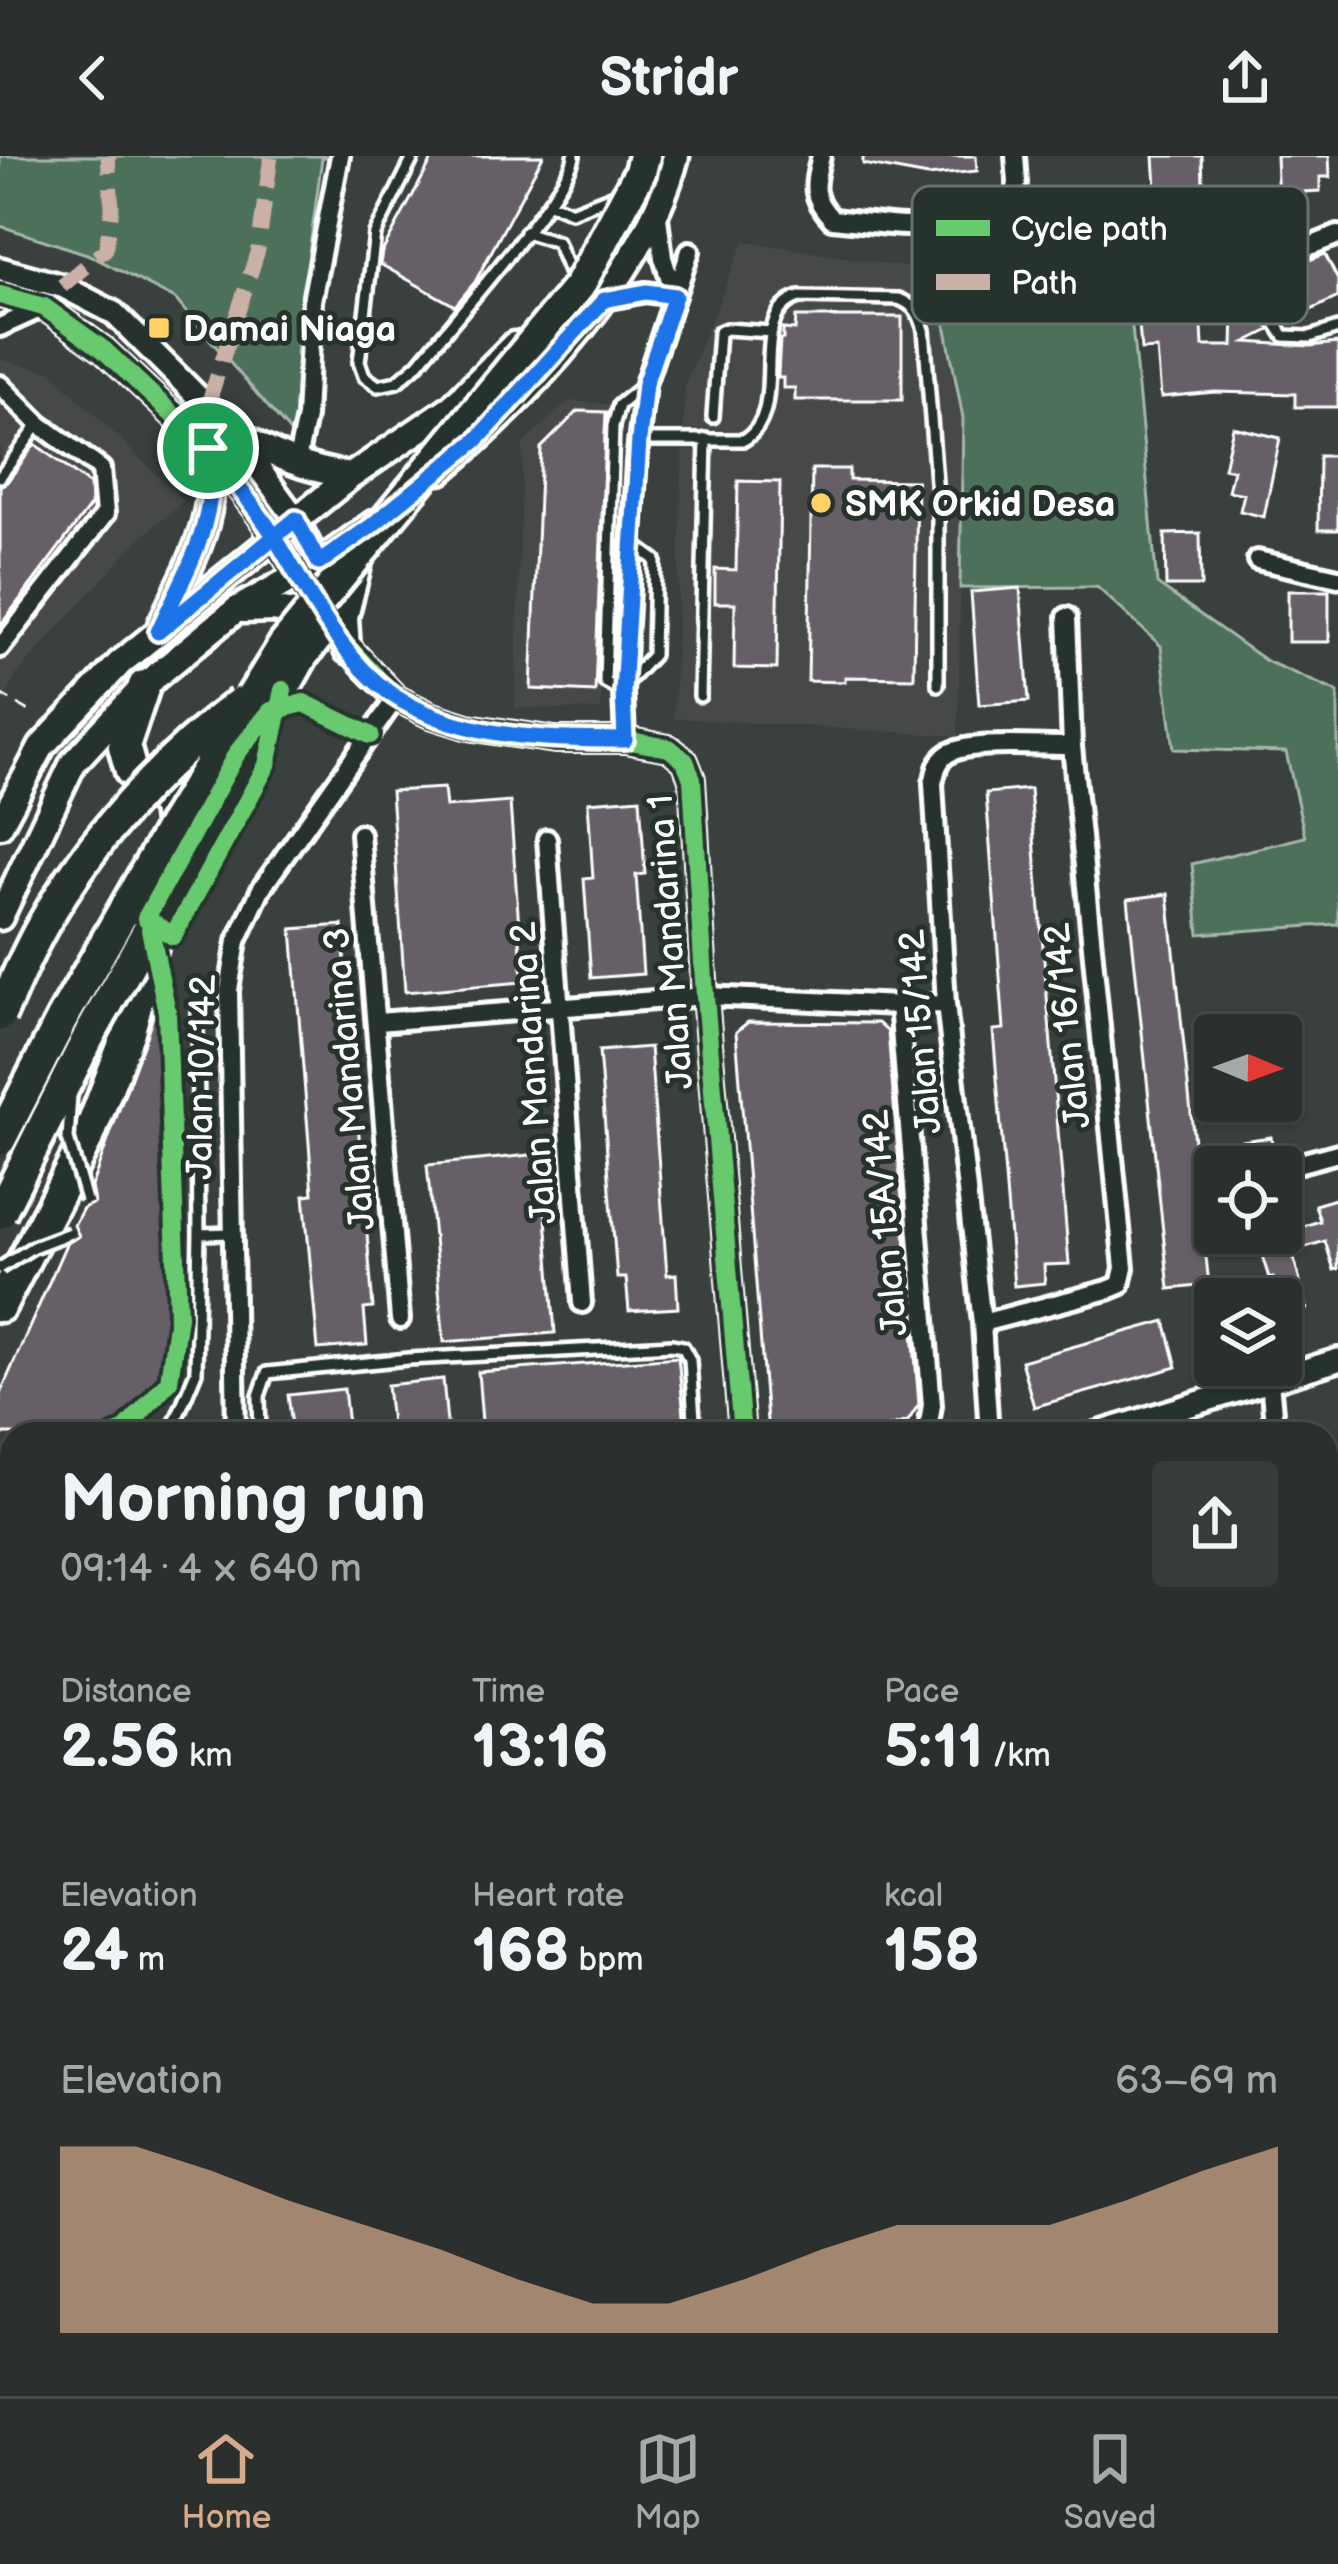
<!DOCTYPE html>
<html lang="en">
<head>
<meta charset="utf-8">
<style>
	:root { --surface:#2b302e; --page:#373c3a; --text:#f1f3f6; --muted:#a6a9aa; --line:#474b4a; --accent:#d6ab8b }
	body { margin:0; font-family:"Balsamiq Sans",sans-serif; background:var(--page); color:var(--text); height:100vh; display:flex; flex-direction:column; font-size:45px; white-space:nowrap }
	* { box-sizing:border-box; margin:0 }
	p { font-size:39px; color:var(--muted) }
	.icon { flex:none; width:66px; height:66px; fill:none; stroke:currentColor; stroke-width:2; stroke-linecap:round; stroke-linejoin:round }
	.map { position:relative; flex:1; overflow:hidden }
	.drawer { position:absolute; left:0px; top:1266px; width:1338px; height:975px; display:flex; flex-direction:column; background:var(--surface); border-radius:36px 36px 0 0; box-shadow:0 3px 9px #0004,0 0 0 3px var(--line) }
	.drawer>* { flex:none }
	.needle { width:78px; rotate:91deg }
	.fabs { position:absolute; left:1194px; top:858px; display:grid; gap:24px }
	.fabs a { display:grid; place-items:center; width:108px; height:108px; border-radius:12px; background:var(--surface); box-shadow:0 3px 9px #0004,0 0 0 3px var(--line); font-size:60px }
	.pin { position:absolute; display:grid; place-items:center; width:102px; height:102px; color:#fff; margin:-51px; border:6px solid #fff; border-radius:50%; box-shadow:0 3px 12px #0007 }
	.round { display:grid; place-items:center; flex:none; width:126px; height:126px; border-radius:12px; background:var(--page) }
	.overview { display:flex; align-items:center; justify-content:space-between; height:204px; padding:0 60px }
	h1 { font-size:66px; font-weight:700; line-height:90px }
	.figures { display:grid; grid-template-columns:repeat(3,1fr); gap:18px; height:204px; padding:12px 60px }
	.figures div { display:grid; align-content:center }
	.figures b { font-size:60px; font-weight:700 }
	.figures small { font-size:33px; font-weight:400 }
	.figures p { font-size:33px }
	.chart { height:336px; padding:24px 60px }
	.chart p { display:flex; justify-content:space-between }
	.chart svg { width:100%; height:216px; margin-top:12px; fill:var(--accent); opacity:.7 }
	header { display:flex; justify-content:space-between; align-items:center; height:156px; padding:0 60px; background:var(--surface); font-size:54px; font-weight:700 }
	.menu { display:flex; justify-content:space-around; align-items:center; height:168px; border-top:3px solid var(--line); background:var(--surface); font-size:33px; color:var(--muted) }
	.menu a { display:grid; justify-items:center; gap:6px }
	.menu .on { color:var(--accent) }
	.map>svg:first-child { display:block }
</style>
</head>
<body>
<header><svg class="icon" aria-label="back" viewBox="0 0 24 24"><path d="M15 5l-7 7 7 7"/></svg>Stridr<svg class="icon" aria-label="share" viewBox="0 0 24 24"><path d="M12 15V3M7 8l5-5 5 5M5 13v7h14v-7"/></svg></header>
<div class="map">
<svg width="1338" height="2240" viewBox="0 0 1338 2240">
	<rect width="100%" height="100%" fill="#39403e"/>
	<filter id="ink" filterUnits="userSpaceOnUse"><feTurbulence type="fractalNoise" baseFrequency=".00833" numOctaves="2"/><feDisplacementMap in="SourceGraphic" scale="24" xChannelSelector="R" yChannelSelector="G"/><feConvolveMatrix kernelMatrix="1 2 1 2 8 2 1 2 1" color-interpolation-filters="sRGB"/></filter>
	<g filter="url(#ink)">
		<path fill="#46494a" d="M744,85L935,116L963,262L958,580L674,562L685,228Z
			M0,203L51,216L184,345L139,383L16,519L0,554Z
			M569,245L610,248L601,554L515,552L523,288Z
			M1338,1815V2240H1128L1126,2229H1326V1818Z
			M253,2229H430L432,2240H253Z
			M530,2229H1102L1104,2240H533Z"/>
		<path fill="#4e6f5a" stroke="#a6b7ac" stroke-width="3" d="M0,0H328L322,2L303,143L296,283L175,143L87,98L0,70Z
			M1126,108L1157,428L1266,505L1338,536V768L1199,778L1192,708L1305,681L1286,596L1174,593L1161,490L1097,431L960,432L963,262L935,116Z"/>
		<path fill="#665f67" stroke="#fff" stroke-width="3" d="M434,0H543L475,126L455,150L380,108L382,96Z
			M863,0H976L977,15L928,20L863,8Z
			M1154,0H1202L1203,29L1156,32Z
			M1276,0H1329L1330,21H1320V35L1304,36L1305,47L1278,48Z
			M1162,45L1187,61L1188,75H1208L1211,131H1200L1203,190H1233L1234,156L1259,157L1270,174L1246,186L1310,190L1338,187V251H1295V238L1215,236L1161,241L1157,193L1141,194L1130,48Z
			M1325,98L1338,124V141L1286,166L1280,157L1291,158L1277,128L1292,121L1288,112Z
			M796,161H902V244H795V232H783V222H778V218L780,183H783V173L795,174Z
			M578,255L606,256L595,536L531,533L541,292Z
			M1233,271L1280,282L1264,361L1240,355L1244,338L1228,335L1233,314L1224,312Z
			M35,288L90,329L91,349L0,470V330L7,326Z
			M1319,300H1338V374H1318Z
			M812,313H849V324L917,325L914,522L845,521V526L808,525Z
			M738,325L780,326L777,513L734,512L735,447H715V413L736,414Z
			M1200,377L1201,430H1166L1165,378Z
			M1020,432L1029,545L979,549L971,436Z
			M1288,435H1329V486H1288Z
			M444,632L446,651L510,646L523,826L405,836L391,635Z
			M1030,633L1069,1108L1044,1109L1045,1127L1014,1130L993,874L1004,873L986,637Z
			M640,642L645,718L636,719L643,818L591,822L584,723L593,722L588,646Z
			M1168,738L1209,1129L1169,1133L1128,743Z
			M342,769L373,1152L364,1153L367,1189L318,1193L304,1039L313,1038L292,773Z
			M156,852L167,1162L160,1224L119,1267L86,1278H0V1238L66,1088L79,1080L74,1069L83,1052L94,1047L91,1031Z
			M748,866L878,867L888,876L919,1248L908,1265L865,1278H768L736,876Z
			M650,891L667,1119L676,1118L678,1152L629,1155L626,1122H617L599,895Z
			M1271,981L1276,1011H1239L1235,986Z
			M541,998L555,1177L444,1186L427,1009Z
			M1338,1042V1113L1334,1114L1325,1085L1292,1095L1307,1153L1281,1160V1143H1277L1273,1122H1269L1255,1077H1281L1320,1065L1315,1049Z
			M1165,1165L1177,1211L1034,1251L1021,1205Z
			M678,1201L686,1278H483L478,1216Z
			M443,1223L448,1278H392L387,1229Z
			M344,1233L349,1278H293L288,1239Z"/>
		<g fill="none" stroke-linecap="round" stroke-linejoin="round">
			<g stroke="#fff" stroke-width="18">
				<path id="service" d="M414,0L375,78L359,206L364,220L378,230L397,226L418,208C446,174 572,30 574,0
					M550,47L571,56L617,38
					M525,76L557,86L571,121
					M1255,111L1268,155L1284,180L1310,181L1338,172
					M713,261L719,176L726,173L772,176
					M639,284H744C793,254 743,160 799,141L899,143C916,150 919,158 924,174L938,351V529
					M0,321L39,268
					M626,528L653,499L655,404L633,388
					M623,536L605,526L613,270L619,249L644,229
					M700,540L706,283
					M199,1078L233,1077
					M170,1278L196,1216L199,1078L197,852
					M260,1278L259,1240L267,1217L408,1203L672,1189L683,1191L690,1204L695,1278
					M0,1666H12
					M1326,1838L1338,1836
					M1326,1946L1338,2022
					M248,2229L249,2240
					M436,2229L438,2240
					M538,2229L540,2240
					M1112,2229L1114,2240
					M1156,2229L1158,2240
					M1071,2236L1072,2240"/>
			</g>
			<g stroke="#fff" stroke-width="26">
				<path id="minor" d="M821,0C814,29 810,40 832,63C898,69 952,82 1013,48L1017,27L1015,0
					M657,53L663,102L675,139
					M1227,123L1338,79
					M605,144L645,136L675,140
					M0,171L44,151
					M0,229L39,268L101,313L105,358L0,492
					M296,309L306,261L312,145L340,0
					M1257,404L1338,422
					M625,584L623,536L636,306L645,228L690,95
					M360,678L400,1163
					M547,683L582,1147
					M899,849L932,1249L927,1278
					M378,866L705,840L899,849L946,848
					M1297,1008L1338,997
					M982,1167L1108,1134L1120,1129L1124,1112L1072,590L1067,461
					M1270,1225L1275,1278
					M236,1278L229,834L237,785L261,733L396,542
					M989,1278L982,1167L946,848L933,627C936,617 936,608 945,600C964,583 1044,591 1072,590
					M0,1350L12,1349
					M0,1389L12,1387
					M1326,1602L1338,1599
					M1326,1751L1328,1767L1338,1778
					M0,1928L12,1929"/>
			</g>
			<g stroke="#fff" stroke-width="30">
				<path id="tertiary" d="M0,113L62,130L114,157L230,273L296,363L324,419
					M0,139L44,151L104,194L208,292L260,360L329,471L396,542L430,559L468,571L555,584H625L669,592L685,605L692,623L705,840L742,1278
					M1096,1278L1338,1204
					M0,2213L12,2211
					M477,2229L479,2240"/>
			</g>
			<g stroke="#fff" stroke-width="33">
				<path id="secondary" d="M230,273C270,299 304,313 351,320
					M440,315C530,240 647,115 676,0
					M243,454L274,453L321,463
					M161,469C189,408 221,361 208,292
					M347,494L345,461L360,402
					M0,669L42,590L120,507L351,320L452,251L514,189
					M0,761L73,607L144,530L236,454L319,407L375,367"/>
			</g>
			<g stroke="#fff" stroke-width="39">
				<path id="motorway" d="M144,530L124,590L131,615L168,650L172,687
					M0,1150L89,979L129,875L159,763"/>
			</g>
			<path stroke="#fff" stroke-width="3" stroke-dasharray="12 9" stroke-linecap="butt" d="M0,538L36,559"/>
			<use href="#service" stroke="#26332d" stroke-width="9"/>
			<use href="#minor" stroke="#26332d" stroke-width="16"/>
			<use href="#tertiary" stroke="#26332d" stroke-width="21"/>
			<use href="#secondary" stroke="#26332d" stroke-width="24"/>
			<use href="#motorway" stroke="#26332d" stroke-width="30"/>
			<g stroke="#fff" stroke-width="18" stroke-linecap="butt">
				<path id="service-bridge" d="M71,939L68,983L86,1044
					M0,1112L33,1091L70,1077"/>
			</g>
			<g stroke="#fff" stroke-width="39" stroke-linecap="butt">
				<path id="motorway-bridge" d="M0,859C14,828 27,796 44,767C92,682 162,605 240,547
					M0,984L62,863L169,675L284,489L579,130L640,16L644,0
					M0,1057L88,882L302,500L326,470"/>
			</g>
			<use href="#service-bridge" stroke="#26332d" stroke-width="9"/>
			<use href="#motorway-bridge" stroke="#26332d" stroke-width="30"/>
			<path stroke="#cab0a6" stroke-width="15" stroke-dasharray="30 15" stroke-linecap="butt" d="M62,130L106,93L112,51L108,0
				M208,248L258,94L271,0"/>
			<g stroke="#26332d" stroke-width="26">
				<path id="cycleway" d="M0,139L44,151L104,194L208,292L260,360L329,471L396,542L430,559L468,571L555,584H625L669,592L685,605L692,623L705,840L742,1278
					M283,534L267,609L173,780L146,762L237,597L271,555L304,547L370,579
					M115,1278L124,1275L169,1225L178,1160L167,856L150,773"/>
			</g>
			<use href="#cycleway" stroke="#67ca6e" stroke-width="18"/>
		</g>
	</g>
	<g fill="none" stroke-linecap="round" stroke-linejoin="round" filter="url(#ink)">
		<g stroke="#fff" stroke-width="24">
			<path id="route" d="M208,292C230,321 254,349 274,380C307,434 345,512 402,545C469,583 550,584 625,584L623,536L639,284L645,228L675,140L646,136L604,144L477,284L370,371L319,407L296,363L158,476C186,414 221,363 208,292"/>
		</g>
		<use href="#route" stroke="#1a73e8" stroke-width="15"/>
	</g>
	<g fill="#ffd166" stroke="#26332d" stroke-width="4.5">
		<rect x="147" y="160" width="24" height="24" rx="6"/>
		<circle cx="821" cy="347" r="12"/>
	</g>
	<g text-anchor="middle" stroke-width="10" stroke-linejoin="round" paint-order="stroke">
		<g font-size="36" font-weight="bold" fill="#fff" stroke="#26332d" text-anchor="start">
			<text x="183" y="185">Damai Niaga</text>
			<text x="845" y="360">SMK Orkid Desa</text>
		</g>
		<g font-size="36" fill="#fff" stroke="#26332d">
			<text transform="translate(669 786) rotate(-94)" y="13">Jalan Mandarina 1</text>
			<text transform="translate(1066 870) rotate(-96)" y="13">Jalan 16/142</text>
			<text transform="translate(919 876) rotate(-95)" y="13">Jalan 15/142</text>
			<text transform="translate(532 917) rotate(-94)" y="13">Jalan Mandarina 2</text>
			<text transform="translate(200 921) rotate(-89)" y="13">Jalan 10/142</text>
			<text transform="translate(348 923) rotate(-95)" y="13">Jalan Mandarina 3</text>
			<text transform="translate(884 1067) rotate(-95)" y="13">Jalan 15A/142</text>
		</g>
	</g>
	<rect x="912" y="30" width="396" height="138" rx="18" fill="#26332d" stroke="#67706c" stroke-width="3"/>
	<rect x="936" y="64" width="54" height="16" fill="#67ca6e"/>
	<rect x="936" y="118" width="54" height="16" fill="#cab0a6"/>
	<g font-size="33" fill="#fff">
		<text x="1011" y="84">Cycle path</text>
		<text x="1011" y="138">Path</text>
	</g>
</svg>
<div class="fabs">
<a><svg class="needle" viewBox="-14 -14 28 28"><path d="M0-13l5 13h-10z" fill="#e53935"/><path d="M0 13l5-13h-10z" fill="#a6a9aa"/></svg></a>
<a><svg class="icon" aria-label="locate" viewBox="0 0 24 24"><circle cx="12" cy="12" r="6"/><path d="M12 2v4M12 18v4M2 12h4M18 12h4"/></svg></a>
<a><svg class="icon" aria-label="layers" viewBox="0 0 24 24"><path d="M12 4l9 5-9 5-9-5zM3 14l9 5 9-5"/></svg></a>
</div>
<div class="pin" style="left:208px;top:292px;background:#1e9e55"><svg class="icon" aria-label="arrive" viewBox="0 0 24 24"><path d="M6 21V4h12l-3 4 3 4H6"/></svg></div>
<section class="drawer">
<div class="overview"><div><h1>Morning run</h1><p>09:14 · 4 × 640 m</p></div><a class="round"><svg class="icon" aria-label="share" viewBox="0 0 24 24"><path d="M12 15V3M7 8l5-5 5 5M5 13v7h14v-7"/></svg></a></div>
<div class="figures">
<div><p>Distance</p><b>2.56<small> km</small></b></div>
<div><p>Time</p><b>13:16</b></div>
<div><p>Pace</p><b>5:11<small> /km</small></b></div>
</div>
<div class="figures">
<div><p>Elevation</p><b>24<small> m</small></b></div>
<div><p>Heart rate</p><b>168<small> bpm</small></b></div>
<div><p>kcal</p><b>158</b></div>
</div>
<div class="chart"><p><span>Elevation</span>63–69 m</p>
<svg viewBox="0 0 160 44" preserveAspectRatio="none"><path d="M0 44V6L10 6L20 11L30 17L40 22L50 27L60 33L70 38L80 38L90 33L100 27L110 22L120 22L130 22L140 17L150 11L160 6V44z"/></svg>
</div>
</section>
</div>
<nav class="menu">
<a class="on"><svg class="icon" aria-label="home" viewBox="0 0 24 24"><path d="M3 11l9-7 9 7M6 9v11h12V9"/></svg>Home</a>
<a><svg class="icon" aria-label="map" viewBox="0 0 24 24"><path d="M3 6l6-2 6 2 6-2v14l-6 2-6-2-6 2zM9 4v14M15 6v14"/></svg>Map</a>
<a><svg class="icon" aria-label="saved" viewBox="0 0 24 24"><path d="M7 4h10v16l-5-4-5 4z"/></svg>Saved</a>
</nav>
</body>
</html>
